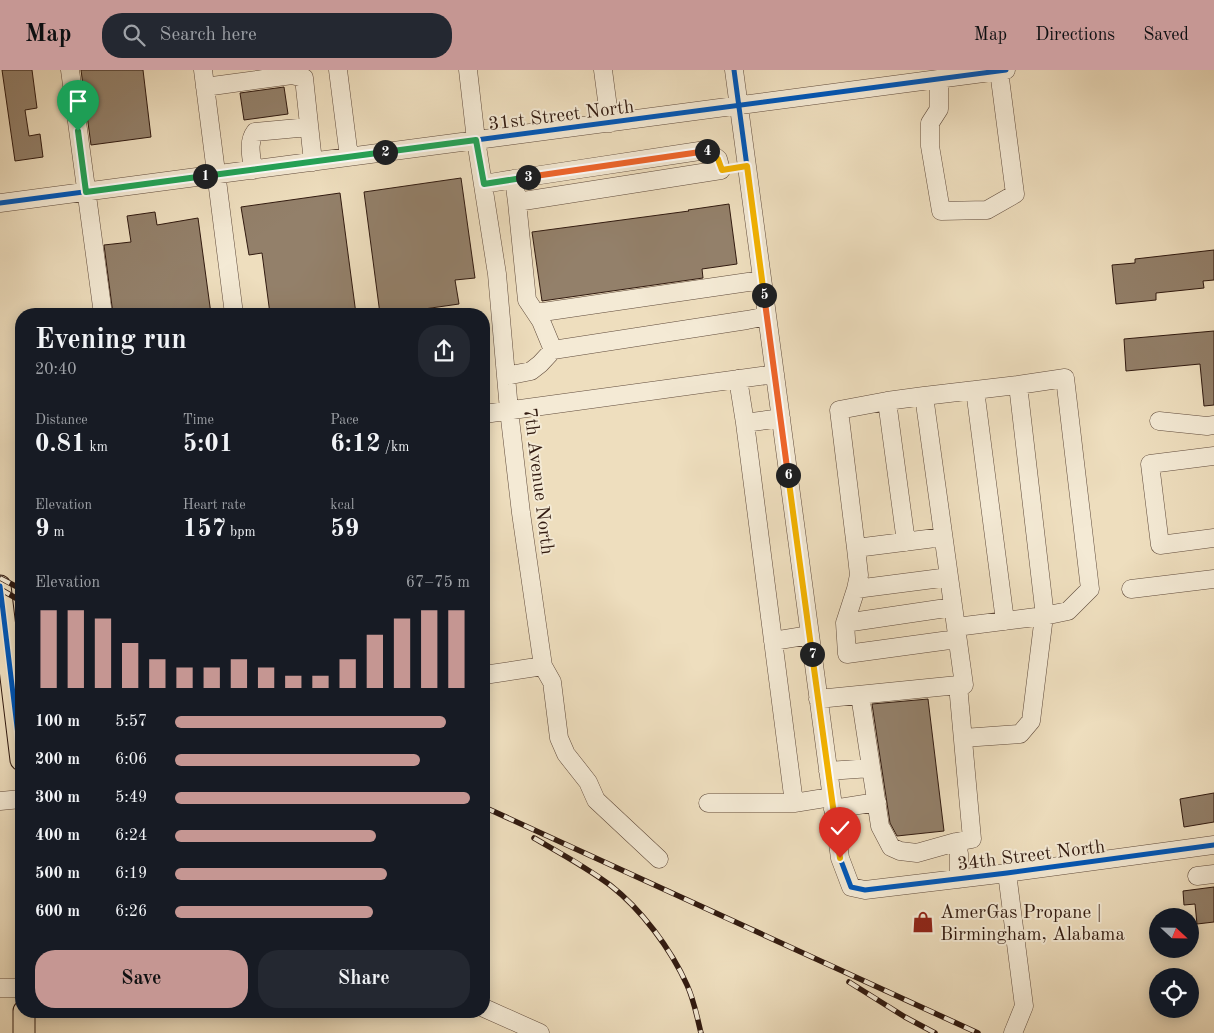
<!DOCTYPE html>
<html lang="en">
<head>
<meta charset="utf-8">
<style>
	:root { --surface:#171b24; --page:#242831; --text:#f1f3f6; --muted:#9ea1a6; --accent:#c59692 }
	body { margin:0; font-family:"Old Standard TT",serif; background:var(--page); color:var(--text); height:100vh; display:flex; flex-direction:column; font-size:19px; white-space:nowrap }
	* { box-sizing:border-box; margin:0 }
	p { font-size:16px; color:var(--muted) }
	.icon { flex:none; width:28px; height:28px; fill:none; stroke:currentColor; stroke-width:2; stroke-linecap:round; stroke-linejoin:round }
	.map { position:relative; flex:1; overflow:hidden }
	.panel { position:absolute; left:15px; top:238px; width:475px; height:710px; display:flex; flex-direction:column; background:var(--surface); border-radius:20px; box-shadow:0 2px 12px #0003 }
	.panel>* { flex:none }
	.needle { width:32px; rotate:112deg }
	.fabs { position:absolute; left:1149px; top:838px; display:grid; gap:10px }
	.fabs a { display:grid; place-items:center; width:50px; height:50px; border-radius:50%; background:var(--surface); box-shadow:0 2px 12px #0003; font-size:25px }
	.pin { position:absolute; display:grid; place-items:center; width:42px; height:42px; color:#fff; margin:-51px -21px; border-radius:50% 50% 50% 0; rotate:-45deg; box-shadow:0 0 5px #0007 }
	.pin .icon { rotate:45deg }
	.km { position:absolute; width:25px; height:25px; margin:-12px; border-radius:50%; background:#222; color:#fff; font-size:14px; line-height:25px; text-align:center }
	.round { display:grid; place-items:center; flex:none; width:52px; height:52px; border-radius:20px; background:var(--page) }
	.headline { display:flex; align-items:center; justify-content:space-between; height:85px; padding:0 20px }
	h1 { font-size:28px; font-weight:600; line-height:38px }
	.metrics { display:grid; grid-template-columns:repeat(3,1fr); gap:8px; height:85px; padding:5px 20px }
	.metrics div { display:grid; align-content:center }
	.metrics b { font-size:25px; font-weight:600 }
	.metrics small { font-size:14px; font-weight:400 }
	.metrics p { font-size:14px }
	.chart { height:140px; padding:10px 20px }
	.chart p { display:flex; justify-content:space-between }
	.chart svg { width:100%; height:90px; margin-top:5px; stroke:var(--accent); stroke-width:6 }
	.button { display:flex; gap:10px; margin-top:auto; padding:10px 20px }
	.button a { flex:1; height:58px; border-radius:20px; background:var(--accent); color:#111; font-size:20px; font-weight:600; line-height:58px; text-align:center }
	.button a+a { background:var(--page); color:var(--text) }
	ul { padding:0 20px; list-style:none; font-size:16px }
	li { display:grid; grid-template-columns:80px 60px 1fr; align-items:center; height:38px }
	li i { height:12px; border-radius:6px; background:var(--accent) }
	header { display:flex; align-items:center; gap:30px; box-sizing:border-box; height:70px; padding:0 25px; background:var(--accent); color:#111 }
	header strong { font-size:24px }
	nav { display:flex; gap:28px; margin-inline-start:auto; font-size:18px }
	.search { width:350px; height:45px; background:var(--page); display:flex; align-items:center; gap:12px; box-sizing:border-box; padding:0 18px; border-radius:20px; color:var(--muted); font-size:19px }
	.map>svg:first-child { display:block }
</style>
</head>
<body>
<header>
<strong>Map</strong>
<div class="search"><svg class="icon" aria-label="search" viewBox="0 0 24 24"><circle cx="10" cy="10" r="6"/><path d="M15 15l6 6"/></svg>Search here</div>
<nav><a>Map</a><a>Directions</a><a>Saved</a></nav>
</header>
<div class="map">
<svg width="1214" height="963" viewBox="0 0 1214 963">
	<rect width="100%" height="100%" fill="#eedebe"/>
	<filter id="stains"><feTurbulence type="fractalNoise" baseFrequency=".004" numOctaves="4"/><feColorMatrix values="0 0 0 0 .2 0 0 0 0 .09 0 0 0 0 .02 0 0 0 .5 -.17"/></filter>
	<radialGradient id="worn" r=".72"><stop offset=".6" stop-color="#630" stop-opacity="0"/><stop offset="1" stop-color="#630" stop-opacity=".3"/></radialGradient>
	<path fill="#93806a" stroke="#311a10" d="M2,0H32L37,38L25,40L29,66L40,64L43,87L15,91Z
		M81,0H143L151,67L91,75Z
		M284,17L288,44L244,50L240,23Z
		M461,108L475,208L455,210L459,234L389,244H380L364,122Z
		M340,123L356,244H270L262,183L249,185L241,137Z
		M729,134L737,194L702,199L703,208L542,231L532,162L689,141L688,140Z
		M155,142L157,155L198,148L211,244H113L104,175L131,172L127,146Z
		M1214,180V210L1203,211L1204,218L1156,223V230L1116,234L1112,195L1135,193V189Z
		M1214,261V335L1204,336L1200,294L1126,301L1124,269Z
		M928,629L944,761L897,766L890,753L872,634Z
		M1214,723V752L1184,757L1180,729Z
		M1214,817V852L1197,854L1195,834L1184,835L1183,821Z"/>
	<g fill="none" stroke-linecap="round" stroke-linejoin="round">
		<g stroke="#604b3c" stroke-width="19">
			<path id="minor" d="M70,0L103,244
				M203,0L234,244
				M338,0L349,87
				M468,0L476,70L497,204L509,340L521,443L543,596L552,612L559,668L566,684L588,712L596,730L659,789
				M603,0L610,53
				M734,0L840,788L851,817L865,820L1007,803L1214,775
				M939,9V39L930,53V76L941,141L987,140L1015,124L999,1
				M205,17L292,5L304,8L313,92
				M253,100C252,88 247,73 255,62L309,57
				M484,114L514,109L706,80L718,89L721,100L517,132L514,109
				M517,132L527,230L541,251L553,280L747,250L767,246
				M0,133L1006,0
				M536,243L762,210
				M506,306L531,301L540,294L553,280
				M738,309L745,353
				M975,320L1005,551
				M924,326L887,331L839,340L856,478L943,467
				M887,331L906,472
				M484,344L775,304
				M781,348L745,353L794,733L831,727
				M1159,351L1207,356L1214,355
				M1214,386L1150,394L1160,475L1214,468
				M856,478L859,505L856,519L949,507
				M856,519L845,553L953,537
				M1131,519L1214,509
				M845,553L847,584L957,569
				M956,557L1044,546V538L1018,315L924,326L964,615H958
				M773,571L810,565
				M484,605L543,596
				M818,629L958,615L972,769L956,772L917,783L900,781L891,777L880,756L860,625
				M963,668L1020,664L1031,651L1044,546L1068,541L1090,519L1065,308L1018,315
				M828,701L871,698
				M0,731L21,729
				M708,733H794
				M833,739L877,732
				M956,772L959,784V809
				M1007,803L1024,936L1013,963
				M1197,806L1214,804
				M0,918H21
				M484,938L540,963"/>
		</g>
		<g stroke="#311a10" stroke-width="23">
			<path id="major" d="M0,516L21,690
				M24,963V941"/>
		</g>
		<use href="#minor" stroke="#f4ead5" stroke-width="18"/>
		<use href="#major" stroke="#eedebe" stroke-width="21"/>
		<g stroke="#311a10" stroke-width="5.5">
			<path id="rail" d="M0,508L21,519
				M0,519L21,531
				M484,737L978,963
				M534,768C560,783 586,797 610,815C641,839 671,879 687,915C694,930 697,947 701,963
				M849,912L905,947L935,963"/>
		</g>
		<use href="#rail" stroke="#f4ead5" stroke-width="4" stroke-dasharray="11" stroke-linecap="butt"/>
		<g stroke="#f4ead5" stroke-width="8">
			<path id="cycleway" d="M734,0L840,788L851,817L865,820L1007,803L1214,775
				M0,133L1006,0
				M0,516L21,690"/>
		</g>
		<use href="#cycleway" stroke="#0057b8" stroke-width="5"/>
	</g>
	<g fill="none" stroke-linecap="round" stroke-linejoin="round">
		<g stroke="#fff" stroke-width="10">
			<path id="split-1" d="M78,61L86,122L205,106"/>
		</g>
		<g stroke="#fff" stroke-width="10">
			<path id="split-2" d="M205,106L385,82"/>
		</g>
		<g stroke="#fff" stroke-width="10">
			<path id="split-3" d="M385,82L476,70L484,114L528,107"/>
		</g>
		<g stroke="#fff" stroke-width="10">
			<path id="split-4" d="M528,107L707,81"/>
		</g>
		<g stroke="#fff" stroke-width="10">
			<path id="split-5" d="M707,81L718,89L722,100L747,96L764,225"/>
		</g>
		<g stroke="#fff" stroke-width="10">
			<path id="split-6" d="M764,225L788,405"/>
		</g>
		<g stroke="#fff" stroke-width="10">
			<path id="split-7" d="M788,405L812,584"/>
		</g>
		<g stroke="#fff" stroke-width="10">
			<path id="split-8" d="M812,584L840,788"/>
		</g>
		<use href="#split-1" stroke="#22a559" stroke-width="6"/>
		<use href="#split-2" stroke="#22a559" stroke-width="6"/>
		<use href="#split-3" stroke="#22a559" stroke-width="6"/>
		<use href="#split-4" stroke="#f0652b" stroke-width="6"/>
		<use href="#split-5" stroke="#f5b400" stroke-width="6"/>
		<use href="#split-6" stroke="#f0652b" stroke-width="6"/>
		<use href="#split-7" stroke="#f5b400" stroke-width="6"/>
		<use href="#split-8" stroke="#f5b400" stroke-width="6"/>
	</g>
	<defs>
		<g id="shop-bare" transform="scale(1.725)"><path d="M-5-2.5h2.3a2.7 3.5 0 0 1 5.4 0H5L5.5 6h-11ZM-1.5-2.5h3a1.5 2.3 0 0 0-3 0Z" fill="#8f2418" stroke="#f4ead5" stroke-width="2.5" paint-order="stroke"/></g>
	</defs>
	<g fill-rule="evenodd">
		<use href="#shop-bare" x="923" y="852"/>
	</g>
	<g text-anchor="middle" stroke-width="4" stroke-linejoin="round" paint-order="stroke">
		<g font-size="19" fill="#311a10" stroke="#f4ead5">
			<text transform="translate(561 44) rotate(-7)" y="7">31st Street North</text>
			<text transform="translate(540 411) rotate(83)" y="7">7th Avenue North</text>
			<text transform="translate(1031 784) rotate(-7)" y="7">34th Street North</text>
		</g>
		<g font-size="19" fill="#311a10" stroke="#f4ead5" text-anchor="start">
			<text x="940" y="848">AmerGas Propane |<tspan x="940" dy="22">Birmingham, Alabama</tspan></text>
		</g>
	</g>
	<rect width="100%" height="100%" filter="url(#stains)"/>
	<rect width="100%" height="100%" fill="url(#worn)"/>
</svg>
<div class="fabs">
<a><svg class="needle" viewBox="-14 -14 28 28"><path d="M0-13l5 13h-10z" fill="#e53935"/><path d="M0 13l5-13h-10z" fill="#9ea1a6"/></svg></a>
<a><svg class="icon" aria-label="locate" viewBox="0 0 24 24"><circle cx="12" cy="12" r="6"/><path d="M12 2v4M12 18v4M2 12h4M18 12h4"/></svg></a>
</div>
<div class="pin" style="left:78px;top:61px;background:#1e9e55"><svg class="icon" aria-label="arrive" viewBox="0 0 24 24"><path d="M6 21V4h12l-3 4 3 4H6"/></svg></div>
<div class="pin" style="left:840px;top:788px;background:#d93025"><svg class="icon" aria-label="check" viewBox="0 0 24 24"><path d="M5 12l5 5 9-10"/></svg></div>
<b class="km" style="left:205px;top:106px">1</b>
<b class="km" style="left:385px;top:82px">2</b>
<b class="km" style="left:528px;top:107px">3</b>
<b class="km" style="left:707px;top:81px">4</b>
<b class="km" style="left:764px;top:225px">5</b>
<b class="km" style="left:788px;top:405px">6</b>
<b class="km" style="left:812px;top:584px">7</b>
<section class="panel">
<div class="headline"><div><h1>Evening run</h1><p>20:40</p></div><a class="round"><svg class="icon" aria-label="share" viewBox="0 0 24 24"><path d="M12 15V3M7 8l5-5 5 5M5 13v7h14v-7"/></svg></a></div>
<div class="metrics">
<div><p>Distance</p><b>0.81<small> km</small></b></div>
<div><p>Time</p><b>5:01</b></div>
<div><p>Pace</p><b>6:12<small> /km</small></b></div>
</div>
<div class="metrics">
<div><p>Elevation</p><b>9<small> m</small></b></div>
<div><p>Heart rate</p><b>157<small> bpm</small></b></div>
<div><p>kcal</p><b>59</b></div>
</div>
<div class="chart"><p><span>Elevation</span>67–75 m</p>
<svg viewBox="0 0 160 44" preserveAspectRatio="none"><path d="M5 44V6M15 44V6M25 44V10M35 44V22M45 44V30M55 44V34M65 44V34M75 44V30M85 44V34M95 44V38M105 44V38M115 44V30M125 44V18M135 44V10M145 44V6M155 44V6"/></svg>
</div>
<ul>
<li><b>100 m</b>5:57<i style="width:92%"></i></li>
<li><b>200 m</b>6:06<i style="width:83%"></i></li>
<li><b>300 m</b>5:49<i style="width:100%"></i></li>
<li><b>400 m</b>6:24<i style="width:68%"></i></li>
<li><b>500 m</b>6:19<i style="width:72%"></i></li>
<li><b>600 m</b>6:26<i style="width:67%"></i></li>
</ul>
<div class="button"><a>Save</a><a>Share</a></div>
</section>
</div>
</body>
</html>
